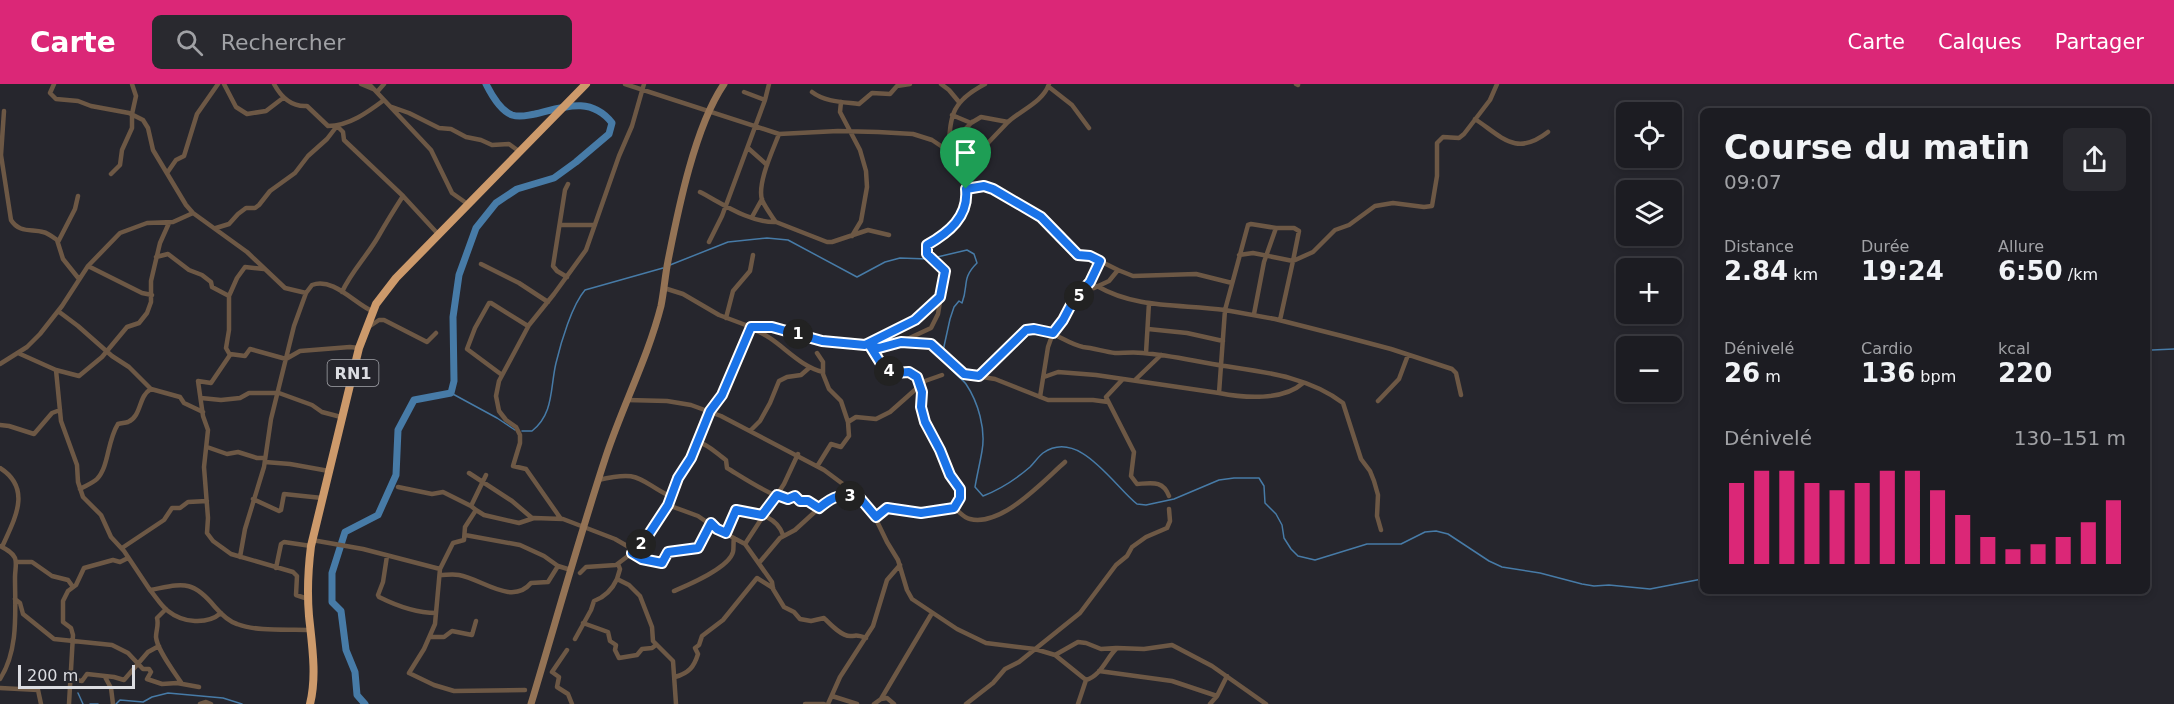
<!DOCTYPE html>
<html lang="fr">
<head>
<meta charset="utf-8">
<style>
	:root { --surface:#1c1c22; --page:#29292f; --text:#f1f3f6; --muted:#a0a1a5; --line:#3a3a40; --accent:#db2777 }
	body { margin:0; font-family:"DejaVu Sans",sans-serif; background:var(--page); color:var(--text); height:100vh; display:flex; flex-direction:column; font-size:22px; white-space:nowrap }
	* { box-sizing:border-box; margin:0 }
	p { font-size:20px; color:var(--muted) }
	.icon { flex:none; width:33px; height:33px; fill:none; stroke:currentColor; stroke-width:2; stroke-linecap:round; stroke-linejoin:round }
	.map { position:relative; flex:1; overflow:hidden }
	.sheet { position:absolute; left:1700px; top:24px; width:450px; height:486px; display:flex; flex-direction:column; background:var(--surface); border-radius:9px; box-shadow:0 3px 9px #0003,0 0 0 2px var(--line) }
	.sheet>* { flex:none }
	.controls { position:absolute; left:1616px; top:18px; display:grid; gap:12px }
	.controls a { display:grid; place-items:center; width:66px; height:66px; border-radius:9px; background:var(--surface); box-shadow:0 3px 9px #0003,0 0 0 2px var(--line); font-size:30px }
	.scale { position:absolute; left:18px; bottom:15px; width:117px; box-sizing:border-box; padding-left:6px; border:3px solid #dcdde2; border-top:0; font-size:16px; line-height:21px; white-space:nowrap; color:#dcdde2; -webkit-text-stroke:4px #26262d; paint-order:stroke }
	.pin { position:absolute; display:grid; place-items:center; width:51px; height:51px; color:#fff; margin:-62px -26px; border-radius:50% 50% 50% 0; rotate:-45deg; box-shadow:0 0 6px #0007 }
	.pin .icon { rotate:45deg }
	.km { position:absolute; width:30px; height:30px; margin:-15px; border-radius:50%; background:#222; color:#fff; font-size:16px; line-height:30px; text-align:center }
	.round { display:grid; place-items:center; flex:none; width:63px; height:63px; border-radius:9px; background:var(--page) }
	.summary { display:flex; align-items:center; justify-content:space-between; height:102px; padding:0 24px }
	h1 { font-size:33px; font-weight:700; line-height:45px }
	.stats { display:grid; grid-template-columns:repeat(3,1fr); gap:9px; height:102px; padding:6px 24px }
	.stats div { display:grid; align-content:center }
	.stats b { font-size:26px; font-weight:700 }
	.stats small { font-size:16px; font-weight:400 }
	.stats p { font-size:16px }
	.chart { height:168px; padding:12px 24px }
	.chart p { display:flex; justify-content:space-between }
	.chart svg { width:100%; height:108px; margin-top:6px; stroke:var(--accent); stroke-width:6 }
	header { display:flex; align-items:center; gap:36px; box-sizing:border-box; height:84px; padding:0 30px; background:var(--accent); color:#fff }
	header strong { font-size:28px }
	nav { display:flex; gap:33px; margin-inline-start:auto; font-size:21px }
	.search { width:420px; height:54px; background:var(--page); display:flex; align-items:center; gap:15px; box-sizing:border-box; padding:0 21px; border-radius:9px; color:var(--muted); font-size:22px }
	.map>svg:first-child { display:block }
</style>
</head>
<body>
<header>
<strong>Carte</strong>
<div class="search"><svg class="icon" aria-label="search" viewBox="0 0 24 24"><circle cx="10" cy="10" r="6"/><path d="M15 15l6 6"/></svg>Rechercher</div>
<nav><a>Carte</a><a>Calques</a><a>Partager</a></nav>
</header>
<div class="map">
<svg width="2174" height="620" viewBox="0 0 2174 620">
	<rect width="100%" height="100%" fill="#26262d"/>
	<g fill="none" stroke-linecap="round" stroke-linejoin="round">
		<path stroke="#477ba7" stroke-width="1.5" d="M933,174L967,166L974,170L977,179C961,195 969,201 962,219L959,217L954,223L950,235L943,267
			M670,181L728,158L767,154L788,156L857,193L885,178L900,174L928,175
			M2146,270L2152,266L2174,265
			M943,272C946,285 958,290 966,300C978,318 986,345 982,367C980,379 977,391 975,403L983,412C1001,405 1015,396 1030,383C1034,379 1038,373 1043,369C1079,344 1113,401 1137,420L1146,421L1174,415L1219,396L1234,394H1259L1264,402L1265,419L1276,430L1282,441L1284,454L1291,465L1298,472L1315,476L1367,460H1401L1425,448L1436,447L1448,450L1489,477L1502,483L1540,489L1582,500L1594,502L1609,501L1650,505L1702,495
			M451,309L497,334L515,346
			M522,347H532C554,330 550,304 556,279C561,258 572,221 585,206L663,184
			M78,609L83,620
			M90,620H98
			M116,620L120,616L143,618L152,613L168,609L223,614L242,620"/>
		<path stroke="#477ba7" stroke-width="7" d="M365,620L357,611L355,588L346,566L341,527L332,518V489L345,448L378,431L396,391L398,346L414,316L451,309L454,297L453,233L459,191L476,144L496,119L517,105L554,94L576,78L609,50L612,39C591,12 564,23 535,30C527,31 521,34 512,31C501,27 491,10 486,0"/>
		<path stroke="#6d5845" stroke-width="4.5" d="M54,0L50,9L56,15L78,17L91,22L129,29L143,36L148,44L153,66L186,121L193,129L247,168L285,204L306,209L312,201C333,193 354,219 372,227
			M224,0L236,23L247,30L266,27L283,14
			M274,0C281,13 292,23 307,22L328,42C349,42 368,28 384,16
			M361,0L373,5
			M369,0L431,66L452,109L469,121
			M625,0L779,50L838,47L878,48L913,50L932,56L944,64L956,80L965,98L967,109L961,131L953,143L925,164L927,170L945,187L938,230L931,244L901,258L879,264L822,257L772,243H751L719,231L683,210L664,204
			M941,0L949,6L959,18
			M1296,0L1298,1
			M1049,3L1072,21L1089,44
			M377,8L384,0
			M812,8C825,18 843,18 859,20L872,9L890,10L897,2L910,0
			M765,16L769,0
			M841,18L840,28L860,66L866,87L867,103L861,137L852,152
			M392,23L409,29L439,44L451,45L466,53L481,56L492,61L509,60L520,68
			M4,27L1,71L11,136C19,149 31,145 43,148C48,149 53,153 57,156L63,175L79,195
			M952,31L971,39L981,33L1008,38C1021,26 1043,18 1049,0
			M1475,35C1502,53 1516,73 1548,48
			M337,42L343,48L344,56L403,112L438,150
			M986,61L1008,38
			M949,62L972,38
			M748,64L767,81
			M948,70C951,32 949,19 985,0
			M167,89L176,76L184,72L197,30L218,0
			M111,90L120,81L122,66L132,44V30L136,12L132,0
			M966,105L988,102L1025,123L1043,135L1079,171L1090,172L1100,177L1086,205
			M700,108C723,120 750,139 776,138L827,158H832L868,146L889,151
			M752,133L762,115
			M775,137C771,131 765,123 762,116C757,99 773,66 779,50
			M560,141H595
			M216,144L229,140L238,130L246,124H255L259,121L270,107L295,89L308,72L327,55L337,42
			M58,158L75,125L78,112
			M709,158L722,132L765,16L744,8
			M156,173L168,170L189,186L202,191L211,198L212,203L229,212
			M1100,177L1118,186
			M481,180L519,199L548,218
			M88,182L142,209L152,211
			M264,185L245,183L237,194L229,212V246L226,264L230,271L211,299L198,297L203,332L208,346L204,383L208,434L207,449L213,457L231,470L293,488L297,492L296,511L308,515
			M567,193L557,187L553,182L565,106L568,100
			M1097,202C1136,225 1182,220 1225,226L1248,141L1251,140L1276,144H1294L1299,147L1293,177L1253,169L1239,171
			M342,208C351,188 367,172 378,153C386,139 394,126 403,112
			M58,227L78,242L112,272L129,283L151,305L180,313L184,319L203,328
			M1254,230L1264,178L1276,144
			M726,234L733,207L750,187L753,171
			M1280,236L1293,177L1313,168L1335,146L1349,141L1375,122L1393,119L1424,123L1432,122L1437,92V59L1443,53L1459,54L1464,50L1490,16L1497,0
			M370,242L379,236H384L427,258L436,249
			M752,245C779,254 795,281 823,288
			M1148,245L1187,249L1223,257
			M903,258L931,260L964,290L995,295L1048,316H1093L1108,318
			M865,261L916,236L940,214
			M871,263L885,286L894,289L909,288L917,293L922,308L921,323L925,338L940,366L950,391L960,405V414L955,425
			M18,269L56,286L61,337L77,381L78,398L83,413L101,431L111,453L124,467L150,506C183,500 192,495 215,523C221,530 228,537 237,540C258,548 288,545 311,546
			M817,269L823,278V290L829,305L841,317L848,338L849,352L841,363L831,360L818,381
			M1146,269L1149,219
			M230,270L245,272L250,265L286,275L300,267L350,263L359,264
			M0,280L27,263L40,250L62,222L88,182L120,149L147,139L173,138L193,129
			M56,286L79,292L102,273L127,243L139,239L147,229L151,218V197L155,180L160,159L169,139
			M502,291L467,265L475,244L489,219H491L528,242
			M979,292L1020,251C1042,235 1062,259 1083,263C1094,264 1105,268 1115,269C1124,269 1134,268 1143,269C1170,271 1198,278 1225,282C1265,288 1309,293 1343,319L1361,375L1370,387L1374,397L1378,411L1377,432L1381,446
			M1044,293L1058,288L1096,291L1219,309L1225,226L1275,235L1342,252L1391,265L1452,285L1456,289L1461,311
			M1122,296L1106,313L1134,368L1131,392L1137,400C1152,399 1163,396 1169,412
			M1135,296L1161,271
			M1219,309C1244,314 1283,317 1303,299
			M1040,313L1048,263L1053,249L1063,236L1073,217L1086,205L1094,204L1109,197L1118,186L1133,192L1196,190L1232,199
			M201,314L221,316L240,314L249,309H279L312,321L322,328L341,333
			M627,316L667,317L691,321L721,332L824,386L855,409L872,427L887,458L898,476L907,506L912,515L957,545L986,559L1035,565L1055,571L1086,596C1102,591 1106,574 1117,564L1144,565L1172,561L1212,582L1266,620
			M1378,317L1399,295L1408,271
			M848,338L856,333L876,335L890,328L925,297L942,291
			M0,341L9,342L34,350L52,329L60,326
			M750,347L760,337L770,319L779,297L787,293L801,291L809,284
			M698,358C708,360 717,370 726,376L727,384C739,391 773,414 787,415C788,415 794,413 795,413L800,417H808L819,424
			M207,363L227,370L238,368L257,374H265
			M265,378L290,380L329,387
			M0,384C33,405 14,436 2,463
			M469,389L512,417L532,434
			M598,396C641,386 636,395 671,413
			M398,403L432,410L443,408L471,422
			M80,405C85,402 93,399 97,395C109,383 107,357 118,340C121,339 125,339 128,338C142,332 138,312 151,305
			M253,415L279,427L281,426L284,410L322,414
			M668,421L698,432L717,445L745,460L772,498L773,505L784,523L794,528L800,535L811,537L824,534C830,540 841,552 850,552C858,552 855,550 866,554
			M476,426L484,431L519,439L534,434L563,435L615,455L634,466
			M876,433L887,424L921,429L955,425C960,428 964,434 970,435C1002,443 1043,397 1065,378
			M561,435L526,385L513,382L520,359V351L516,343L506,336L499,327L496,312L499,297L529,241L554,210L586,166L619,72L632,42L644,0
			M726,449L737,426L739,425C757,429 777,432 783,451
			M465,451L520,461L544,472L558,482L571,486
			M312,456L363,465L440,485L453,459L464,456L465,443L476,426L471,422L486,391
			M745,460L784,400L798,370
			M0,462C6,465 12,468 15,474C17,479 15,487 15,493C15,527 19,566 0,595
			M122,464L164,436L172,424H180L188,418L207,417
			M632,469L643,475L663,478L668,468L698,464L711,439
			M387,472L383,498L378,511L379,513C397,522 415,529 436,529
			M240,473L245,445L264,383L271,335L294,242L306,209
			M16,478H32L52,492L68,496L73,503
			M759,479L780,454L795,446L829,415L840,411L858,413
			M618,480L620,485L617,495L629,501L640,512L652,543L653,557L673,577L676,620
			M276,484L281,460L284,458L311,462
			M440,485L435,540L424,565L409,589L434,601L454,607L525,606
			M580,489L586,483L616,481L632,469L648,452L668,421L678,394L698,358L710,327L722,311L737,278L751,243
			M440,491C446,491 453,490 459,491C482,495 512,522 531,499L548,498L558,482
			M150,506C156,513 161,522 168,527C183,539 207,541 221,529
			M674,507C688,501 729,484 733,468C734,464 733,459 734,454
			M15,515L20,519L23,530L54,555L112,561L128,569L143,585H149L151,588L147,595L162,600L177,599L199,603
			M166,525L157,534C159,541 156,546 156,553C157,566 175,589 182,600
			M583,539L608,548L610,557L616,561L615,566L619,574L637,571L642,565L652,564L656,561
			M430,553H444L452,547L472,551L476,537
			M575,555L591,526L594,517C605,513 612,506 617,495
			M567,566L552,588L559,593L557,603L568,610L572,620
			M1055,571L1078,558L1086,559L1101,565L1116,564
			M1099,587L1172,597L1217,612L1227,592
			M105,593L111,604L113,620
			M675,593C689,589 694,583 698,570L695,564L699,561L702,552L723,536L757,494L773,504
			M69,595L82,597L87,590L114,593L124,596L148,568L159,562
			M0,604L38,606L41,620
			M832,612L857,620
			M881,615L932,529
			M69,620L73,551L71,544L63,538V517L68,507L76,501L84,484L113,476L120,478L128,474
			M200,620L206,618L211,620
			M805,620H824
			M828,620L840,593L873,542L887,496L900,481
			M874,620L881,615L887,614L894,620
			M966,620L993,599L1005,585L1019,578L1080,529L1116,481L1127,472L1132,463L1146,453L1167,444L1170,437L1169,425
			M1078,620L1086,596
			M1210,620L1217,612"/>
		<path stroke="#947355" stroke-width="7" d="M531,620C556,537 579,454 606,372C623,321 648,273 661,222C664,207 665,192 668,177C678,126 695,42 724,0"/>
		<path stroke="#cd9a6b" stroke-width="8" d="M310,620C317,592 312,561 309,532C307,509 308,486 311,462L359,264L376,220L396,194L586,0"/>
	</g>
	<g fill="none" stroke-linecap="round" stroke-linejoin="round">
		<g stroke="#fff" stroke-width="12">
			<path id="route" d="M984,102L993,105L1041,133L1078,171L1090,172L1100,177L1090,198L1073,217L1063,236L1053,249L1034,245L1026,246L979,292L964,290L931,260L901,258L879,264L870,262L885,286L894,289L909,288L917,293L922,308L921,323L925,338L940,366L950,391L960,405V414L954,424L921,429L887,424L876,433L860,414C839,411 836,410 819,424L808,417H800L795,412L788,415L777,411L762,431L736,426L726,449L717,445L711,439L698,464L668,468L662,479L642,475L632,469L645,456L668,421L678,394L691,374L710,327L722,311L751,243H772L822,257L865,261L915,236L940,213L945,187L927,170V161C948,149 969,133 966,105Z"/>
		</g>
		<use href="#route" stroke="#1a73e8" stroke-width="8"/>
	</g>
	<g text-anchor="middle" stroke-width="5" stroke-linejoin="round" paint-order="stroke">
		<rect fill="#26262d" stroke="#a5a6ac" stroke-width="1.5" x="327.5" y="276" width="51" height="26" rx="4.5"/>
		<g font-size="16" font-weight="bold" fill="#dcdde2">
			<text x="353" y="295">RN1</text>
		</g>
	</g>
</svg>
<div class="controls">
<a><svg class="icon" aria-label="locate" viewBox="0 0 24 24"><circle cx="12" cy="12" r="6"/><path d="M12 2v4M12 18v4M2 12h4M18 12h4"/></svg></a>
<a><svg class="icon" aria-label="layers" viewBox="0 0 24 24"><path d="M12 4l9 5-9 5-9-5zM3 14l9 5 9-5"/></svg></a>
<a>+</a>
<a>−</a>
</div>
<div class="scale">200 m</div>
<div class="pin" style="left:966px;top:105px;background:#1e9e55"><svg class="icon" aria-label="arrive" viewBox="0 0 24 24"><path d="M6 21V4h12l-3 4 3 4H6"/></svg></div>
<b class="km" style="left:798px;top:250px">1</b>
<b class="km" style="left:641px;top:460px">2</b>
<b class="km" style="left:850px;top:412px">3</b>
<b class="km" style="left:889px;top:287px">4</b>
<b class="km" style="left:1079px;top:212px">5</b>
<section class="sheet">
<div class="summary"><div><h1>Course du matin</h1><p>09:07</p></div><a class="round"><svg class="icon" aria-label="share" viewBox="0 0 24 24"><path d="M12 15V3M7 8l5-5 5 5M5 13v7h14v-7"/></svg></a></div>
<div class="stats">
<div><p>Distance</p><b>2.84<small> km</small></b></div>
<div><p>Durée</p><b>19:24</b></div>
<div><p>Allure</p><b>6:50<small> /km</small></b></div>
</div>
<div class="stats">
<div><p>Dénivelé</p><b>26<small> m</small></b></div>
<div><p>Cardio</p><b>136<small> bpm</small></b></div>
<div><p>kcal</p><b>220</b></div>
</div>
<div class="chart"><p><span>Dénivelé</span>130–151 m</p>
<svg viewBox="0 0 160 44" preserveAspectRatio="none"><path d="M5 44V11M15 44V6M25 44V6M35 44V11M45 44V14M55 44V11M65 44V6M75 44V6M85 44V14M95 44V24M105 44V33M115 44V38M125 44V36M135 44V33M145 44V27M155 44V18"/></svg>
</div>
</section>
</div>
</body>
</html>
